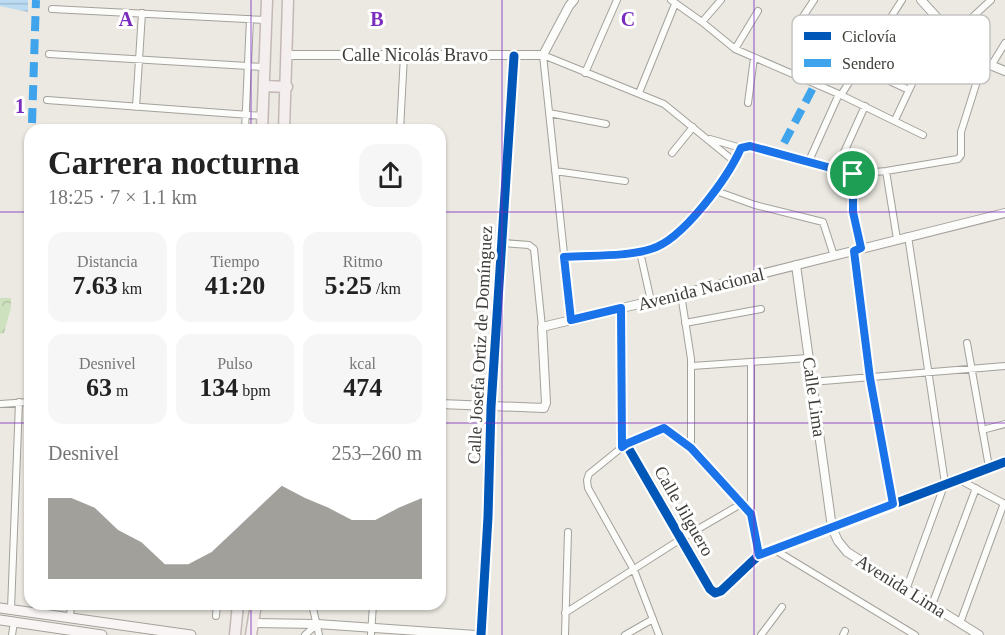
<!DOCTYPE html>
<html lang="es">
<head>
<meta charset="utf-8">
<style>
	:root { --surface:#fff; --page:#f6f6f6; --text:#222; --muted:#767676; --accent:#7b7972 }
	body { margin:0; font-family:Georgia,serif; background:var(--page); color:var(--text); height:100vh; display:flex; flex-direction:column; font-size:22px; white-space:nowrap }
	* { box-sizing:border-box; margin:0 }
	p { font-size:20px; color:var(--muted) }
	.icon { flex:none; width:33px; height:33px; fill:none; stroke:currentColor; stroke-width:2; stroke-linecap:round; stroke-linejoin:round }
	.map { position:relative; flex:1; overflow:hidden }
	.drawer { position:absolute; left:24px; top:124px; width:422px; height:486px; display:flex; flex-direction:column; background:var(--surface); border-radius:18px; box-shadow:0 2px 4px #0004 }
	.drawer>* { flex:none }
	.pin { position:absolute; display:grid; place-items:center; width:51px; height:51px; color:#fff; margin:-26px; border:3px solid #fff; border-radius:50%; box-shadow:0 2px 6px #0007 }
	.round { display:grid; place-items:center; flex:none; width:63px; height:63px; border-radius:18px; background:var(--page) }
	.head { display:flex; align-items:center; justify-content:space-between; height:102px; padding:0 24px }
	h1 { font-size:33px; font-weight:600; line-height:45px }
	.metrics { display:grid; grid-template-columns:repeat(3,1fr); gap:9px; height:102px; padding:6px 24px }
	.metrics div { display:grid; align-content:center; border-radius:15px; background:var(--page); text-align:center }
	.metrics b { font-size:26px; font-weight:600 }
	.metrics small { font-size:16px; font-weight:400 }
	.metrics p { font-size:16px }
	.chart { height:168px; padding:12px 24px }
	.chart p { display:flex; justify-content:space-between }
	.chart svg { width:100%; height:108px; margin-top:6px; fill:var(--accent); opacity:.7 }
	.map>svg:first-child { display:block }
</style>
</head>
<body>
<div class="map">
<svg width="1005" height="635" viewBox="0 0 1005 635">
	<defs>
		<pattern id="forest-crowns" width="20" height="18" patternUnits="userSpaceOnUse" patternTransform="scale(1.5)"><rect width="20" height="18" fill="#cde1bf"/><path d="M2 6a3 3 0 1 1 6 0M12 15a3 3 0 1 1 6 0" fill="none" stroke="#b1c2a5"/></pattern>
		<pattern id="water-rules" width="6" height="5" patternUnits="userSpaceOnUse" patternTransform="scale(1.5)"><rect width="6" height="5" fill="#bbdbf3"/><path d="M0 2.5h6" fill="none" stroke="#a2bdd1"/></pattern>
	</defs>
	<rect width="100%" height="100%" fill="#ebe9e1"/>
	<path fill="url(#forest-crowns)" d="M0,298H11V307L4,333L0,334Z"/>
	<path fill="url(#water-rules)" d="M0,0H28V12L0,6Z"/>
	<g fill="none" stroke-linecap="round" stroke-linejoin="round">
		<g stroke="#a3a19b" stroke-width="8">
			<path id="minor" d="M671,0L702,22L735,49L841,95L923,135
				M52,9L266,20
				M800,21L814,0
				M702,22L721,0
				M953,35L991,0
				M812,45L909,90
				M735,49L758,11
				M49,54L264,67
				M991,66L1005,43
				M585,73L617,0
				M639,93L675,4
				M841,95L902,0
				M47,100L263,116
				M748,103L754,58
				M136,107L142,13
				M549,113L606,124
				M895,120L941,22
				M245,130L250,19
				M400,130L404,55
				M710,139L741,148L755,146L853,174L886,171L958,159L961,155V132L983,62
				M672,153L693,127
				M808,163L839,94
				M836,170L865,106
				M555,171L625,181
				M886,171L897,239
				M853,174V212L861,248
				M716,191L755,205L823,222L834,256
				M503,243L529,245L534,249L542,327
				M853,251L870,378L893,504
				M640,252L651,301
				M564,257C591,255 626,257 651,249C683,240 728,177 741,148
				M681,294L691,359V448
				M621,308L623,447
				M571,320L543,55L664,104L735,162
				M685,323L761,309
				M967,343L989,467
				M751,362V514L759,555
				M692,366L808,358
				M811,382L1005,366
				M0,404L30,402
				M982,430L1005,424
				M626,444L710,589L715,593L721,591L759,555L832,528
				M958,479L1005,504
				M775,550L915,635
				M906,590L945,483L908,236
				M312,604L319,635
				M932,605L976,488
				M11,609L19,402
				M565,613L681,539L741,504
				M216,616L217,604
				M70,617L71,604
				M960,623L1004,503
				M12,635L14,622
				M305,635L317,624
				M371,635L373,604
				M481,635L488,517L491,407L514,56
				M565,635L568,532
				M625,635L653,619
				M659,635L634,570L588,488L587,480L589,474L626,444L664,428L691,448L751,514
				M761,635L782,607
				M843,635L845,631"/>
		</g>
		<g stroke="#a3a19b" stroke-width="10">
			<path id="tertiary" d="M921,0L953,35L983,62L1005,71
				M287,55H543L569,6L574,0
				M796,265L832,528L838,541L847,552L979,635
				M440,404L544,408L546,403L542,327L681,294L1005,213
				M832,528L1005,462
				M253,623L317,624L476,635"/>
		</g>
		<g stroke="#a3a19b" stroke-width="11">
			<path id="secondary" d="M0,608L191,635
				M0,620L102,635"/>
		</g>
		<g stroke="#c3b8b5" stroke-width="13">
			<path id="primary" d="M264,86L287,87
				M262,130L267,0
				M284,130L288,0
				M235,635L238,604
				M251,635L256,604"/>
		</g>
		<use href="#minor" stroke="#fcfcfa" stroke-width="6"/>
		<use href="#tertiary" stroke="#fcfcfa" stroke-width="8"/>
		<use href="#secondary" stroke="#f8f5f4" stroke-width="9"/>
		<use href="#primary" stroke="#f4eeee" stroke-width="10"/>
		<path stroke="#3fa4eb" stroke-width="8" stroke-dasharray="15 8" stroke-linecap="butt" d="M32,123L36,0
			M784,143L815,84"/>
		<g stroke="#fff" stroke-width="13">
			<path id="cycleway" d="M626,444L710,589L715,593L721,591L759,555L1005,462
				M481,635L488,517L491,407L514,56"/>
		</g>
		<use href="#cycleway" stroke="#0057b8" stroke-width="9"/>
	</g>
	<g fill="none" stroke-linecap="round" stroke-linejoin="round">
		<g stroke="#fff" stroke-width="12">
			<path id="route" d="M750,146L853,174V212L861,248L854,251L870,378L893,504L759,555L751,514L691,448L664,428L626,444L622,447L621,308L571,320L564,257C591,255 626,257 651,249C683,240 728,177 741,148Z"/>
		</g>
		<use href="#route" stroke="#1a73e8" stroke-width="8"/>
	</g>
	<path fill="none" stroke="#7b2cbf" stroke-width="1.5" stroke-opacity="0.55" d="M251,0V130M502,0V635M754,0V635M0,212H30M440,212H1005M0,423H30M440,423H1005M251,604V635"/>
	<g text-anchor="middle" stroke-width="6" stroke-linejoin="round" paint-order="stroke">
		<g font-size="18" fill="#3e3c36" stroke="#fff">
			<text x="415" y="61">Calle Nicolás Bravo</text>
			<text transform="translate(701 289) rotate(-14)" y="6">Avenida Nacional</text>
			<text transform="translate(480 345) rotate(-87)" y="6">Calle Josefa Ortiz de Domínguez</text>
			<text transform="translate(814 397) rotate(82)" y="6">Calle Lima</text>
			<text transform="translate(684 511) rotate(60)" y="6">Calle Jilguero</text>
			<text transform="translate(901 586) rotate(32)" y="6">Avenida Lima</text>
		</g>
	</g>
	<rect x="792" y="15" width="198" height="69" rx="9" fill="#fff" stroke="#c5c4c3" stroke-width="1.5"/>
	<rect x="804" y="32" width="27" height="8" fill="#0057b8"/>
	<rect x="804" y="59" width="27" height="8" fill="#3fa4eb"/>
	<g font-size="16" fill="#3e3c36">
		<text x="842" y="42">Ciclovía</text>
		<text x="842" y="69">Sendero</text>
	</g>
	<g font-size="20" text-anchor="middle" font-weight="bold" fill="#7b2cbf" stroke="#fff" stroke-width="6" stroke-linejoin="round" paint-order="stroke">
		<text x="126" y="26">A</text>
		<text x="377" y="26">B</text>
		<text x="628" y="26">C</text>
		<text x="20" y="113">1</text>
	</g>
</svg>
<div class="pin" style="left:853px;top:174px;background:#1e9e55"><svg class="icon" aria-label="arrive" viewBox="0 0 24 24"><path d="M6 21V4h12l-3 4 3 4H6"/></svg></div>
<section class="drawer">
<div class="head"><div><h1>Carrera nocturna</h1><p>18:25 · 7 × 1.1 km</p></div><a class="round"><svg class="icon" aria-label="share" viewBox="0 0 24 24"><path d="M12 15V3M7 8l5-5 5 5M5 13v7h14v-7"/></svg></a></div>
<div class="metrics">
<div><p>Distancia</p><b>7.63<small> km</small></b></div>
<div><p>Tiempo</p><b>41:20</b></div>
<div><p>Ritmo</p><b>5:25<small> /km</small></b></div>
</div>
<div class="metrics">
<div><p>Desnivel</p><b>63<small> m</small></b></div>
<div><p>Pulso</p><b>134<small> bpm</small></b></div>
<div><p>kcal</p><b>474</b></div>
</div>
<div class="chart"><p><span>Desnivel</span>253–260 m</p>
<svg viewBox="0 0 160 44" preserveAspectRatio="none"><path d="M0 44V11L10 11L20 15L30 24L40 29L50 38L60 38L70 33L80 24L90 15L100 6L110 11L120 15L130 20L140 20L150 15L160 11V44z"/></svg>
</div>
</section>
</div>
</body>
</html>
